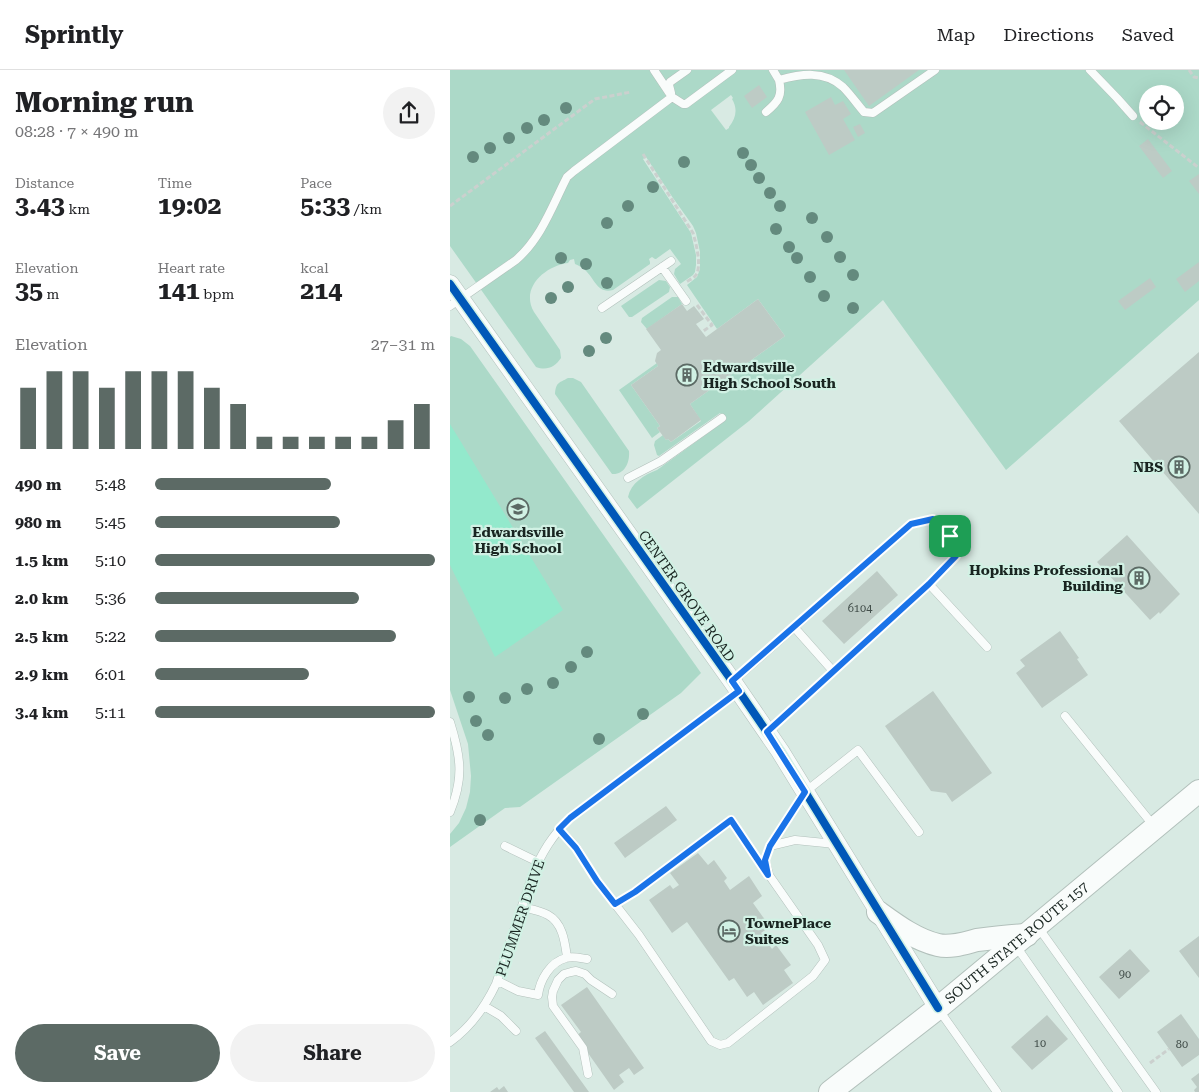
<!DOCTYPE html>
<html lang="en">
<head>
<meta charset="utf-8">
<style>
	:root { --surface:#fff; --page:#f2f2f2; --text:#202124; --muted:#757577; --line:#e0e0e0; --accent:#5c6a65 }
	body { margin:0; font-family:"Roboto Serif",serif; background:var(--page); color:var(--text); height:100vh; display:flex; flex-direction:column; font-size:19px; white-space:nowrap }
	* { box-sizing:border-box; margin:0 }
	p { font-size:16px; color:var(--muted) }
	.icon { flex:none; width:28px; height:28px; fill:none; stroke:currentColor; stroke-width:2; stroke-linecap:round; stroke-linejoin:round }
	.map { position:relative; flex:1; overflow:hidden }
	.details { display:flex; flex-direction:column; background:var(--surface); width:450px }
	.details>* { flex:none }
	.controls { position:absolute; left:689px; top:15px; display:grid; gap:10px }
	.controls a { display:grid; place-items:center; width:45px; height:45px; border-radius:50%; background:var(--surface); box-shadow:0 5px 20px #0002; font-size:25px }
	.pin { position:absolute; display:grid; place-items:center; width:42px; height:42px; color:#fff; margin:-21px; border-radius:10px; box-shadow:0 2px 8px #0006 }
	.round { display:grid; place-items:center; flex:none; width:52px; height:52px; border-radius:26px; background:var(--page) }
	.overview { display:flex; align-items:center; justify-content:space-between; height:85px; padding:0 15px }
	h1 { font-size:28px; font-weight:700; line-height:38px }
	.metrics { display:grid; grid-template-columns:repeat(3,1fr); gap:8px; height:85px; padding:5px 15px }
	.metrics div { display:grid; align-content:center }
	.metrics b { font-size:25px; font-weight:700 }
	.metrics small { font-size:14px; font-weight:400 }
	.metrics p { font-size:14px }
	.chart { height:140px; padding:10px 15px }
	.chart p { display:flex; justify-content:space-between }
	.chart svg { width:100%; height:90px; margin-top:5px; stroke:var(--accent); stroke-width:6 }
	.cta { display:flex; gap:10px; margin-top:auto; padding:10px 15px }
	.cta a { flex:1; height:58px; border-radius:30px; background:var(--accent); color:#fff; font-size:20px; font-weight:700; line-height:58px; text-align:center }
	.cta a+a { background:var(--page); color:var(--text) }
	ul { padding:0 15px; list-style:none; font-size:16px }
	li { display:grid; grid-template-columns:80px 60px 1fr; align-items:center; height:38px }
	li i { height:12px; border-radius:6px; background:var(--accent) }
	header { display:flex; align-items:center; gap:30px; box-sizing:border-box; height:70px; padding:0 25px; background:var(--surface); border-bottom:1px solid var(--line) }
	header strong { font-size:24px }
	nav { display:flex; gap:28px; margin-inline-start:auto; font-size:18px }
	main { display:flex; flex:1; min-height:0 }
	.map>svg:first-child { display:block }
</style>
</head>
<body>
<header>
<strong>Sprintly</strong>
<nav><a>Map</a><a>Directions</a><a>Saved</a></nav>
</header>
<main>
<section class="details">
<div class="overview"><div><h1>Morning run</h1><p>08:28 · 7 × 490 m</p></div><a class="round"><svg class="icon" aria-label="share" viewBox="0 0 24 24"><path d="M12 15V3M7 8l5-5 5 5M5 13v7h14v-7"/></svg></a></div>
<div class="metrics">
<div><p>Distance</p><b>3.43<small> km</small></b></div>
<div><p>Time</p><b>19:02</b></div>
<div><p>Pace</p><b>5:33<small> /km</small></b></div>
</div>
<div class="metrics">
<div><p>Elevation</p><b>35<small> m</small></b></div>
<div><p>Heart rate</p><b>141<small> bpm</small></b></div>
<div><p>kcal</p><b>214</b></div>
</div>
<div class="chart"><p><span>Elevation</span>27–31 m</p>
<svg viewBox="0 0 160 44" preserveAspectRatio="none"><path d="M5 44V14M15 44V6M25 44V6M35 44V14M45 44V6M55 44V6M65 44V6M75 44V14M85 44V22M95 44V38M105 44V38M115 44V38M125 44V38M135 44V38M145 44V30M155 44V22"/></svg>
</div>
<ul>
<li><b>490 m</b>5:48<i style="width:63%"></i></li>
<li><b>980 m</b>5:45<i style="width:66%"></i></li>
<li><b>1.5 km</b>5:10<i style="width:100%"></i></li>
<li><b>2.0 km</b>5:36<i style="width:73%"></i></li>
<li><b>2.5 km</b>5:22<i style="width:86%"></i></li>
<li><b>2.9 km</b>6:01<i style="width:55%"></i></li>
<li><b>3.4 km</b>5:11<i style="width:100%"></i></li>
</ul>
<div class="cta"><a>Save</a><a>Share</a></div>
</section>
<div class="map">
<svg width="749" height="1022" viewBox="0 0 749 1022">
	<rect width="100%" height="100%" fill="#d8eae3"/>
	<path fill="#acd9c8" fill-rule="evenodd" d="M0,0H749V230L556,400L433,230L299,351L187,439L178,427C181,413 194,405 207,400L276,350L270,343L209,386L207,385L204,375L205,371L213,365L216,370L218,369L221,372L251,351L240,334L335,266L308,229L267,259L237,215L247,207L250,199V182L246,163L243,156L223,128L196,87L193,89L241,163L246,185V195L245,202L243,205L230,214L224,204L225,199L231,194L220,179L206,189H205L202,187L199,189L200,192V194L163,220C147,224 145,209 135,200C132,197 129,196 125,194L124,189L120,190L118,193C95,196 70,218 84,242L110,280L111,288C105,297 97,301 86,297L0,176ZM698,24H725V51H698ZM281,25L283,28L282,29C288,39 286,48 279,57V58L276,60L261,40Z
		M209,210L216,211L220,217L219,222L182,247H179L171,236Z
		M222,227H228L232,234L197,259L191,252L192,248Z
		M1,266L11,269L20,276L251,603L231,623L70,737L55,738L0,777V764L9,753L16,738L20,722L21,706L18,674L0,620V267Z
		M207,293L208,296L181,315L210,356L207,358L210,362L202,368L169,320Z
		M118,308H123L131,312L179,381C180,392 175,405 162,404L105,324C106,312 109,313 118,308Z"/>
	<path fill="#93e9cc" d="M0,354L113,540L45,587L0,495Z"/>
	<path fill="#bdcbc5" d="M394,0H469L419,36Z
		M309,15L317,27L302,38L294,26Z
		M381,27L385,35L393,31L401,44L393,49L405,70L379,85L355,42Z
		M410,54L415,63L408,67L403,57Z
		M698,69L722,101L713,108L689,76Z
		M749,104V124L739,111Z
		M749,192V211L735,222L726,209Z
		M700,208L706,217L675,240L668,231Z
		M308,229L335,266L240,334L251,350L221,372L218,369L216,370L207,358L210,356L181,315L208,296L205,291L207,283L211,280L196,259L232,234L237,241L244,236L254,249L246,254L256,267Z
		M749,282V444L669,351Z
		M677,465L730,524L710,544L709,542L700,550L647,492Z
		M427,501L448,525L394,574L372,551Z
		M610,561L629,588L627,589L638,605L592,638L566,603L575,596L570,590Z
		M483,621L542,703L502,732L496,723L481,721L435,656Z
		M216,736L227,750L175,788L164,773Z
		M248,783L258,795L264,790L277,808L274,811L280,820L299,806L312,826L303,833L318,854L316,856L318,858L311,863L322,879L326,875L341,895L334,900L343,913L313,935L304,922L297,927L284,908L279,911L237,852L222,863L199,830L220,815L223,819L229,815L220,803Z
		M749,866V908L729,881Z
		M680,879L700,901L669,929L649,907Z
		M137,917L194,998L184,1005L179,998L169,1005L174,1012L164,1020L126,966L131,962L111,935Z
		M731,944L749,969V985L732,997L707,962Z
		M597,945L618,969L582,1000L561,977Z
		M95,961L139,1022H124L85,968Z
		M749,1003V1022H745L744,1020L747,1017L741,1009Z
		M54,1016L58,1022H40L47,1017L49,1020Z"/>
	<g fill="none" stroke-linecap="round" stroke-linejoin="round">
		<g stroke="#b2c0bb" stroke-width="9">
			<path id="service" d="M204,0L222,27L233,34H236L282,0
				M323,0L329,10C351,4 374,0 393,17C401,25 407,34 414,42L423,43L485,0
				M640,0L667,28L683,46
				M221,23L219,15L220,12L237,0
				M316,42C328,32 333,26 329,10
				M212,197L236,231
				M0,236L66,190C89,170 100,142 113,115L117,107L124,101L222,27
				M152,238L221,191
				M178,408L211,391L272,348
				M479,514L537,577
				M344,557L383,601
				M283,611L461,454L483,449L500,466L506,485L479,514L317,662
				M615,646L703,755
				M0,652C11,687 14,708 0,742
				M109,759L126,777L147,811L189,865L261,971L270,975L278,973L363,906L375,890L368,875L319,805L315,790L320,776
				M385,774L345,770L320,776L355,722L408,680L469,762
				M55,776L88,792
				M165,834L185,822L281,750L316,802
				M72,837C80,839 91,841 98,845C113,853 115,873 117,887
				M588,857L706,1022
				M566,876L668,1022
				M48,911L68,921L88,925C90,910 100,892 116,888C123,886 130,888 137,889
				M34,936L51,946L66,961
				M489,940L547,1022
				M0,972C21,957 35,937 46,914L82,806C92,782 102,766 120,748L289,621
				M138,1004L133,978L103,936L102,927L103,921L108,910L114,904L121,902L126,901L135,904L141,910L162,924"/>
		</g>
		<g stroke="#b2c0bb" stroke-width="19">
			<path id="tertiary" d="M0,214L282,611L330,681L488,938"/>
		</g>
		<g stroke="#b2c0bb" stroke-width="24">
			<g id="primary">
				<path d="M428,842C446,855 466,870 488,875C501,878 515,873 527,870C543,868 560,866 577,865"/>
				<path id="s1" d="M380,1022L488,938L749,721"/>
			</g>
		</g>
		<path stroke="#cbd0ce" stroke-width="3" stroke-dasharray="5 2.5" stroke-linecap="butt" d="M739,0L744,7L749,8
			M690,52L749,98
			M193,84L243,163C246,173 252,196 246,205C244,208 239,210 236,212
			M0,136L145,29L181,22
			M247,235L262,255L252,262
			M700,993L719,979"/>
		<use href="#service" stroke="#f9fcfb" stroke-width="8"/>
		<use href="#tertiary" stroke="#f9fcfb" stroke-width="18"/>
		<use href="#primary" stroke="#f9fcfb" stroke-width="22"/>
		<g stroke="#d1f1e4" stroke-width="11">
			<path id="cycleway" d="M0,214L282,611L330,681L488,938"/>
		</g>
		<use href="#cycleway" stroke="#0057b8" stroke-width="8"/>
	</g>
	<g fill="#648a7e">
		<circle cx="116" cy="38" r="6"/>
		<circle cx="94" cy="50" r="6"/>
		<circle cx="77" cy="58" r="6"/>
		<circle cx="59" cy="68" r="6"/>
		<circle cx="40" cy="78" r="6"/>
		<circle cx="293" cy="83" r="6"/>
		<circle cx="23" cy="87" r="6"/>
		<circle cx="234" cy="92" r="6"/>
		<circle cx="301" cy="95" r="6"/>
		<circle cx="309" cy="108" r="6"/>
		<circle cx="203" cy="117" r="6"/>
		<circle cx="320" cy="123" r="6"/>
		<circle cx="178" cy="136" r="6"/>
		<circle cx="330" cy="136" r="6"/>
		<circle cx="362" cy="148" r="6"/>
		<circle cx="157" cy="153" r="6"/>
		<circle cx="326" cy="159" r="6"/>
		<circle cx="377" cy="167" r="6"/>
		<circle cx="339" cy="177" r="6"/>
		<circle cx="390" cy="187" r="6"/>
		<circle cx="111" cy="188" r="6"/>
		<circle cx="347" cy="188" r="6"/>
		<circle cx="136" cy="194" r="6"/>
		<circle cx="403" cy="205" r="6"/>
		<circle cx="360" cy="207" r="6"/>
		<circle cx="157" cy="213" r="6"/>
		<circle cx="118" cy="217" r="6"/>
		<circle cx="374" cy="226" r="6"/>
		<circle cx="101" cy="228" r="6"/>
		<circle cx="403" cy="238" r="6"/>
		<circle cx="156" cy="268" r="6"/>
		<circle cx="139" cy="281" r="6"/>
		<circle cx="137" cy="582" r="6"/>
		<circle cx="121" cy="597" r="6"/>
		<circle cx="103" cy="613" r="6"/>
		<circle cx="77" cy="619" r="6"/>
		<circle cx="19" cy="627" r="6"/>
		<circle cx="55" cy="628" r="6"/>
		<circle cx="193" cy="644" r="6"/>
		<circle cx="26" cy="651" r="6"/>
		<circle cx="38" cy="665" r="6"/>
		<circle cx="149" cy="669" r="6"/>
		<circle cx="30" cy="750" r="6"/>
	</g>
	<g fill="none" stroke-linecap="round" stroke-linejoin="round">
		<g stroke="#fff" stroke-width="10">
			<path id="route" d="M483,449L500,466L506,486L479,514L317,662L355,722L320,776L315,790L318,805L281,750L185,822L165,834L147,811L126,778L109,759L120,748L289,621L282,611L461,454Z"/>
		</g>
		<use href="#route" stroke="#1a73e8" stroke-width="6"/>
	</g>
	<defs>
		<g id="building-ring" transform="scale(1.125)"><circle r="9.5" fill="#d1f1e4" stroke="#5c6a65" stroke-width="1.5"/><path d="M-4-6H4V6H1V3H-1V6H-4ZM-2.5-4.3h1.7v1.8h-1.7ZM.8-4.3h1.7v1.8H.8ZM-2.5-1h1.7V.8h-1.7ZM.8-1h1.7V.8H.8Z" fill="#5c6a65"/></g>
		<g id="school-ring" transform="scale(1.125)"><circle r="9.5" fill="#d1f1e4" stroke="#5c6a65" stroke-width="1.5"/><path d="M0-5L7-2L0 1L-7-2ZM-4 1L0 2.5L4 1V4Q0 6-4 4Z" fill="#5c6a65"/></g>
		<g id="hotel-ring" transform="scale(1.125)"><circle r="9.5" fill="#d1f1e4" stroke="#5c6a65" stroke-width="1.5"/><path d="M-6-4.5h1.5V1H6V5H4.5V3h-9V5H-6ZM-4 0a1.8 1.8 0 1 1 3.6 0ZM.5 0V-2.5h3Q6-2.5 6 0Z" fill="#5c6a65"/></g>
	</defs>
	<g fill-rule="evenodd">
		<use href="#building-ring" x="237" y="305"/>
		<use href="#building-ring" x="729" y="397"/>
		<use href="#school-ring" x="68" y="439"/>
		<use href="#building-ring" x="689" y="508"/>
		<use href="#hotel-ring" x="279" y="861"/>
	</g>
	<g text-anchor="middle" stroke-width="4.5" stroke-linejoin="round" paint-order="stroke">
		<g font-size="11" fill="#424e4a">
			<text x="410" y="542">6104</text>
			<text x="675" y="908">90</text>
			<text x="590" y="977">10</text>
			<text x="732" y="978">80</text>
		</g>
		<g font-size="14" font-weight="bold" fill="#192521" stroke="#d1f1e4" text-anchor="start">
			<text x="253" y="302">Edwardsville<tspan x="253" dy="16">High School South</tspan></text>
			<text x="713" y="402" text-anchor="end">NBS</text>
			<text x="68" y="467" text-anchor="middle">Edwardsville<tspan x="68" dy="16">High School</tspan></text>
			<text x="673" y="505" text-anchor="end">Hopkins Professional<tspan x="673" dy="16">Building</tspan></text>
			<text x="295" y="858">TownePlace<tspan x="295" dy="16">Suites</tspan></text>
		</g>
		<g font-size="14" fill="#192521" stroke="#d1f1e4">
			<text transform="translate(237 526) rotate(55)" y="5">CENTER GROVE ROAD</text>
			<text transform="translate(70 848) rotate(-71)" y="5">PLUMMER DRIVE</text>
			<text dy="5" stroke="none"><textPath href="#s1" startOffset="239">SOUTH STATE ROUTE 157</textPath></text>
		</g>
	</g>
</svg>
<div class="controls">
<a><svg class="icon" aria-label="locate" viewBox="0 0 24 24"><circle cx="12" cy="12" r="6"/><path d="M12 2v4M12 18v4M2 12h4M18 12h4"/></svg></a>
</div>
<div class="pin" style="left:500px;top:466px;background:#1e9e55"><svg class="icon" aria-label="arrive" viewBox="0 0 24 24"><path d="M6 21V4h12l-3 4 3 4H6"/></svg></div>
</div>
</main>
</body>
</html>
